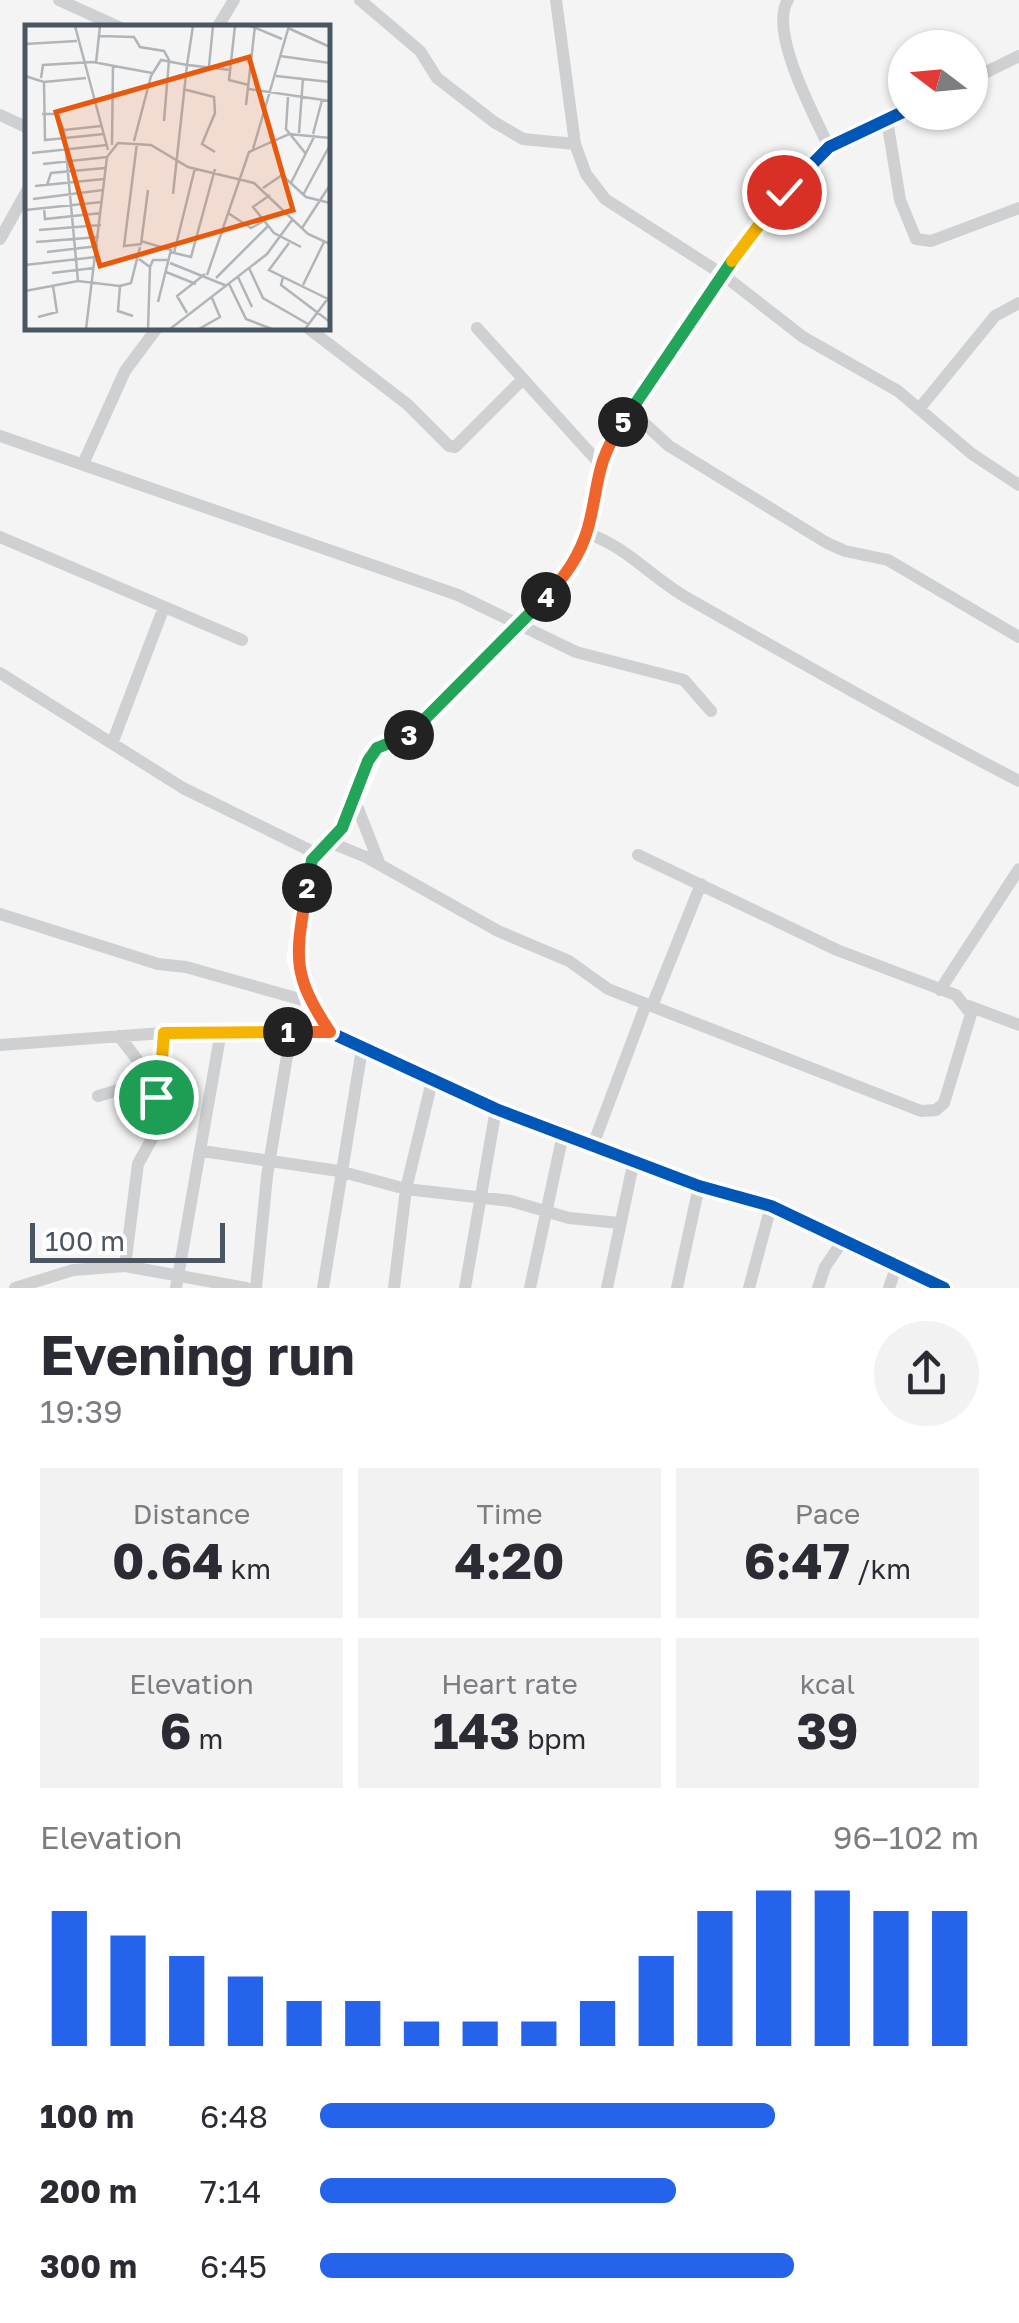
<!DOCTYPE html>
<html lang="en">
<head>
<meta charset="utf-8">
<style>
	:root { --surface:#fff; --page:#f2f2f3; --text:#2b2b33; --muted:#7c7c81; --accent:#2563eb }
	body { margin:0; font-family:"Golos Text",sans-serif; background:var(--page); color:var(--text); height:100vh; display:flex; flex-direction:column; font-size:38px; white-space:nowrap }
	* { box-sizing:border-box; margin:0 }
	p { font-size:32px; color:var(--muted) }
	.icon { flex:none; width:55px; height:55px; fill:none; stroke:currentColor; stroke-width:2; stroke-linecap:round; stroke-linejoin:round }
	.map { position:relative; height:1288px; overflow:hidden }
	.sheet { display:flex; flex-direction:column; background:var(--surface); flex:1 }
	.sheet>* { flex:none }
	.needle { width:65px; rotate:286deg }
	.controls { position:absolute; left:888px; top:30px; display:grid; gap:20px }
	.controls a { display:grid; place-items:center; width:100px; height:100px; border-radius:50%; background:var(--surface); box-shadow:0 2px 8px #0004; font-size:50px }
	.scale { position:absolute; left:30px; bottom:25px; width:195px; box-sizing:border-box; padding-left:10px; border:5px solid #4a5661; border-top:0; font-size:28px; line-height:35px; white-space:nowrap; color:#4a5661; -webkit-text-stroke:8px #fff; paint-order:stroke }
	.pin { position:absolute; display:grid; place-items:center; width:85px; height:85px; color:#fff; margin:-42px; border:5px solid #fff; border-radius:50%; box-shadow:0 2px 10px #0007 }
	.km { position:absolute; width:50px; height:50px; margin:-25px; border-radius:50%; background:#222; color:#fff; font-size:28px; line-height:50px; text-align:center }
	.round { display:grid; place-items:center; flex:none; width:105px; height:105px; border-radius:52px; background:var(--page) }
	.head { display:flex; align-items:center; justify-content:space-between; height:170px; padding:0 40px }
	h1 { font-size:55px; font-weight:700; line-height:75px }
	.figures { display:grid; grid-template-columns:repeat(3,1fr); gap:15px; height:170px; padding:10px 40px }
	.figures div { display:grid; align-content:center; border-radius:0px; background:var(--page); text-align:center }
	.figures b { font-size:50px; font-weight:700 }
	.figures small { font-size:28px; font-weight:400 }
	.figures p { font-size:28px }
	.chart { height:280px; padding:20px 40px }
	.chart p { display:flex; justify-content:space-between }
	.chart svg { width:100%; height:180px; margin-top:10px; stroke:var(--accent); stroke-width:6 }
	ul { padding:0 40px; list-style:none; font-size:32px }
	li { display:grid; grid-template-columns:160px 120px 1fr; align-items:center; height:75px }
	li i { height:25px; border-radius:12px; background:var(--accent) }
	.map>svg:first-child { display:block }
</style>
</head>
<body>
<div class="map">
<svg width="1019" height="1288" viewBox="0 0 1019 1288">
	<rect width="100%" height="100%" fill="#f4f4f4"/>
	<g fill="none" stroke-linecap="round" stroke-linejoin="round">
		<path stroke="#ced0d2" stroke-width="12" d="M59,0L121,28
			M360,0L420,51L437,78L494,122L523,139L575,144
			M556,0L575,144L586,174L605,199L722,274L803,337L898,391L972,454L1019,485
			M788,0C768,31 815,117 829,147
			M217,28L234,0
			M970,80L1019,56
			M905,111L829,147L784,193L722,274L604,451L588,529L569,571L419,727L377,748L342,828L312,860L296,958L310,1002L329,1032L496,1109L699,1186L771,1206L944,1288
			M0,115L28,128
			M887,120L900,200L916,239L931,241L1019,208
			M0,239L28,189
			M308,328L407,404L449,446L455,447L522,380
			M477,328L599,463
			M919,409L995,316L1019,303
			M631,411L669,446L827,543L845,551L888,560L1019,637
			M0,436L458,595L576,652L684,680L711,711
			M83,464L125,371L157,328
			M586,533C625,545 653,579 689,599C798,661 907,723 1019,781
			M0,537L242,640
			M0,673L183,788L309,850L312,860
			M113,741L164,607
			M355,801L380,865
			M329,842L366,857L498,931L569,961L608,989L921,1111L936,1110L944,1103L971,1014L956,995L837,950L638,855
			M0,914L158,964L186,967L310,1002
			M940,990L1019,869
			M652,1006L701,884
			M969,1006L1019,1025
			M119,1036L149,1075L159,1115L155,1133L138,1164L125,1266
			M0,1045L163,1033L329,1032
			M98,1096L129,1087L157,1068L163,1033
			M593,1145L646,1004
			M202,1151L339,1171L406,1189L511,1201L569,1218L620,1223
			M15,1288L73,1270L125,1266L246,1288
			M176,1288L221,1031
			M256,1288L267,1176L291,1032
			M323,1288L362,1049
			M394,1288L406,1189L432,1081
			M465,1288L496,1109
			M530,1288L563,1134
			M607,1288L634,1160
			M677,1288L699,1186
			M749,1288L771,1206
			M818,1288L825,1267L844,1239
			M889,1288L897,1265"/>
		<g stroke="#fff" stroke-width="19">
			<path id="cycleway" d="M905,111L829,147L784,193L722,274L604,451L588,529L569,571L419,727L377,748L342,828L312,860L296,958L310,1002L329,1032L496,1109L699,1186L771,1206L944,1288"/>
		</g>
		<use href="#cycleway" stroke="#0057b8" stroke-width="12"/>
	</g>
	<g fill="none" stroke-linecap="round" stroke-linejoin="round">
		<g stroke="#fff" stroke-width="20">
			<path id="split-1" d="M156,1097L149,1074L162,1059L164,1033L288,1032"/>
		</g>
		<g stroke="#fff" stroke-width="20">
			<path id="split-2" d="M288,1032H330C290,972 296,956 307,888"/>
		</g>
		<g stroke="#fff" stroke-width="20">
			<path id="split-3" d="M307,888L312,860L342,828L368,761L377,748L409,735"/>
		</g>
		<g stroke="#fff" stroke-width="20">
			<path id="split-4" d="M409,735L546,597"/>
		</g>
		<g stroke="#fff" stroke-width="20">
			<path id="split-5" d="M546,597C565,576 580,556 588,528C600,483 594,465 623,422"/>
		</g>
		<g stroke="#fff" stroke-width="20">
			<path id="split-6" d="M623,422L732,261"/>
		</g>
		<g stroke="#fff" stroke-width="20">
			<path id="split-7" d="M732,261L784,192"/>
		</g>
		<use href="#split-1" stroke="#f5b400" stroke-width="12"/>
		<use href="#split-2" stroke="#f0652b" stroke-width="12"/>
		<use href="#split-3" stroke="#22a559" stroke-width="12"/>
		<use href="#split-4" stroke="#22a559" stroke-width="12"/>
		<use href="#split-5" stroke="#f0652b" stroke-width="12"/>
		<use href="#split-6" stroke="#22a559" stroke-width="12"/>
		<use href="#split-7" stroke="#f5b400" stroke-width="12"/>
	</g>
	<g transform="translate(25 25)">
		<rect width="305" height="305" fill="#f4f4f4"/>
		<path fill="none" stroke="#b0b5b9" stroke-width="2.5" d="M50,1L83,125M210,1L204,55L224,60M226,1L257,14M263,3L305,22M74,11L109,12L115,22L139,26L144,35L139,96M0,19L52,16M255,31L305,38M71,38L75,1M184,41L188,1M0,51L19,57L61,53M251,51L305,57M16,53L18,40L68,37L127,48M19,57L20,115L79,109M158,64L189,72L190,88L177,119L190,127M224,64L305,76M263,72L261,104L281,129M221,80L230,1M17,89H31L39,105L53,256M39,105L76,101M274,108L278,53M288,109L297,75M109,116L126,51L136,35L162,40L168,1M112,118L99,221L116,219L123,165M87,120L88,41M228,124L264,1M7,128L82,120M18,139L82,132M266,158L290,110M22,160L26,148L80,143M10,161L79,154M238,163L257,150L281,172L305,178M148,169L162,40L206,45M245,170L228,182L249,208L276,222M278,170L305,120M8,174L78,165M19,183L20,194L76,188M0,185L77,177M203,188L226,203L239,196M277,203L305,160M14,205L76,200M116,216L146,225L133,277M11,217L74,212M264,218L244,245L303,274M22,227L73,221M145,227L166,232L190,144M149,228L170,143M114,234L125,242L128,235H144M145,238L202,261M0,240L71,232M224,243L238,273L283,299M141,247L171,259M27,248L69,243M182,250L224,127L264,109L305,113M213,252L227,282M258,252L256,260L305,297M191,253L243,201M204,259L221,294L247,304M278,260L299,217M95,261L106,258L115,222M0,266L53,256L95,261L93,286L108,291M162,288L152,271L180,249M13,292L32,287L28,261M61,304L82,132L93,118L126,120L163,142L229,158L283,209L305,219M123,304L125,242M145,304L242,229L267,195M174,304L195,292L187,273M280,304L304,272"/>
		<path fill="#e8590c" fill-opacity="0.15" stroke="#e8590c" stroke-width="5" d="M224,32L268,185L75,241L31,87Z"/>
		<rect width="305" height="305" fill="none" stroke="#4a5661" stroke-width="5"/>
	</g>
</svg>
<div class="controls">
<a><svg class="needle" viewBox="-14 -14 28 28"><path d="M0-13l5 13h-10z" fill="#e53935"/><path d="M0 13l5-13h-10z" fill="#7c7c81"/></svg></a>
</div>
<div class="scale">100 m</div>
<div class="pin" style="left:156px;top:1097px;background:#1e9e55"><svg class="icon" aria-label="arrive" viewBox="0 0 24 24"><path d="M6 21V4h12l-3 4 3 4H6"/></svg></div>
<div class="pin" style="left:784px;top:192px;background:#d93025"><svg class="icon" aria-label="check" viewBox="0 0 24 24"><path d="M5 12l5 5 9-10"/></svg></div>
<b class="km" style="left:288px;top:1032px">1</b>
<b class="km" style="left:307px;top:888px">2</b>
<b class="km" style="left:409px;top:735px">3</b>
<b class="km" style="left:546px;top:597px">4</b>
<b class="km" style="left:623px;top:422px">5</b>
</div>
<section class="sheet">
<div class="head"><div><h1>Evening run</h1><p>19:39</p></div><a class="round"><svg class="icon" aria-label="share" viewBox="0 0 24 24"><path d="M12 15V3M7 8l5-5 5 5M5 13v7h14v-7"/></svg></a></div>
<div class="figures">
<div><p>Distance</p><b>0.64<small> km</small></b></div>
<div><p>Time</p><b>4:20</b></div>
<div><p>Pace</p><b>6:47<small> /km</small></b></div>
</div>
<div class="figures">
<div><p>Elevation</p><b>6<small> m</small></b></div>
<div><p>Heart rate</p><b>143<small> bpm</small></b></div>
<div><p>kcal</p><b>39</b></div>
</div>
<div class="chart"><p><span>Elevation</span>96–102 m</p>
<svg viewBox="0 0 160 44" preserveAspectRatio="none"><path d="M5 44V11M15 44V17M25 44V22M35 44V27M45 44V33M55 44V33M65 44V38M75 44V38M85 44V38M95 44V33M105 44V22M115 44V11M125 44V6M135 44V6M145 44V11M155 44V11"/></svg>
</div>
<ul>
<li><b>100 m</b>6:48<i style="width:69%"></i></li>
<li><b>200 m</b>7:14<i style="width:54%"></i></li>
<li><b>300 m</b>6:45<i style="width:72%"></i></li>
</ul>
</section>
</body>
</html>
